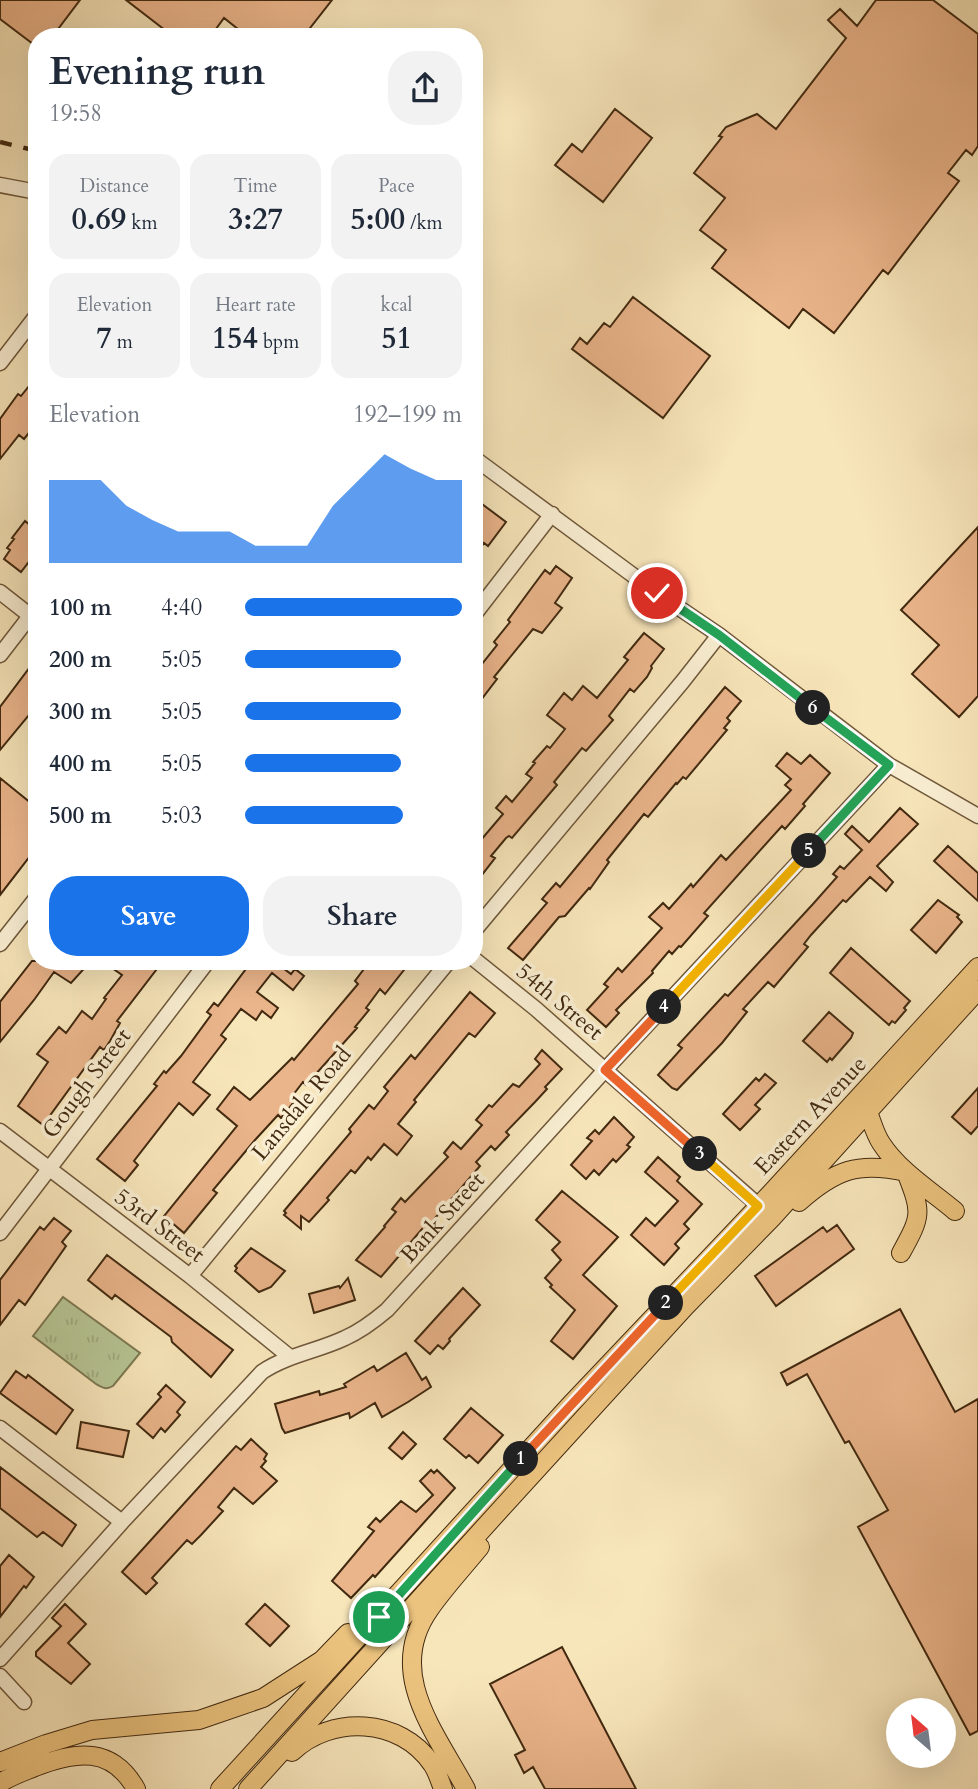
<!DOCTYPE html>
<html lang="en">
<head>
<meta charset="utf-8">
<style>
	:root { --surface:#fff; --page:#f2f2f3; --text:#1f2937; --muted:#747a83; --accent:#1a73e8 }
	body { margin:0; font-family:Cardo,serif; background:var(--page); color:var(--text); height:100vh; display:flex; flex-direction:column; font-size:26px; white-space:nowrap }
	* { box-sizing:border-box; margin:0 }
	p { font-size:23px; color:var(--muted) }
	.icon { flex:none; width:38px; height:38px; fill:none; stroke:currentColor; stroke-width:2; stroke-linecap:round; stroke-linejoin:round }
	.map { position:relative; flex:1; overflow:hidden }
	.drawer { position:absolute; left:28px; top:28px; width:455px; height:942px; display:flex; flex-direction:column; background:var(--surface); border-radius:28px; box-shadow:0 7px 28px #0002 }
	.drawer>* { flex:none }
	.needle { width:46px; rotate:332deg }
	.tools { position:absolute; left:886px; top:1698px; display:grid; gap:14px }
	.tools a { display:grid; place-items:center; width:70px; height:70px; border-radius:50%; background:var(--surface); box-shadow:0 7px 28px #0002; font-size:35px }
	.pin { position:absolute; display:grid; place-items:center; width:60px; height:60px; color:#fff; margin:-30px; border:4px solid #fff; border-radius:50%; box-shadow:0 2px 7px #0007 }
	.km { position:absolute; width:35px; height:35px; margin:-18px; border-radius:50%; background:#222; color:#fff; font-size:19px; line-height:35px; text-align:center }
	.round { display:grid; place-items:center; flex:none; width:74px; height:74px; border-radius:28px; background:var(--page) }
	.summary { display:flex; align-items:center; justify-content:space-between; height:119px; padding:0 21px }
	h1 { font-size:38px; font-weight:700; line-height:52px }
	.figures { display:grid; grid-template-columns:repeat(3,1fr); gap:10px; height:119px; padding:7px 21px }
	.figures div { display:grid; align-content:center; border-radius:18px; background:var(--page); text-align:center }
	.figures b { font-size:30px; font-weight:700 }
	.figures small { font-size:19px; font-weight:400 }
	.figures p { font-size:19px }
	.chart { height:196px; padding:14px 21px }
	.chart p { display:flex; justify-content:space-between }
	.chart svg { width:100%; height:126px; margin-top:7px; fill:var(--accent); opacity:.7 }
	.button { display:flex; gap:14px; margin-top:auto; padding:14px 21px }
	.button a { flex:1; height:80px; border-radius:28px; background:var(--accent); color:#fff; font-size:28px; font-weight:700; line-height:80px; text-align:center }
	.button a+a { background:var(--page); color:var(--text) }
	ul { padding:0 21px; list-style:none; font-size:23px }
	li { display:grid; grid-template-columns:112px 84px 1fr; align-items:center; height:52px }
	li i { height:18px; border-radius:9px; background:var(--accent) }
	.map>svg:first-child { display:block }
</style>
</head>
<body>
<div class="map">
<svg width="978" height="1789" viewBox="0 0 978 1789">
	<defs>
		<pattern id="grass-tufts" width="24" height="20" patternUnits="userSpaceOnUse" patternTransform="scale(1.75)"><rect width="24" height="20" fill="#b7c695"/><path d="M3 7l-1-3M5 7V3M7 7l1-3M15 17l-1-3M17 17v-4M19 17l1-3" fill="none" stroke="#9faa7f"/></pattern>
	</defs>
	<rect width="100%" height="100%" fill="#f8e6bb"/>
	<filter id="stains"><feTurbulence type="fractalNoise" baseFrequency=".00286" numOctaves="4"/><feColorMatrix values="0 0 0 0 .2 0 0 0 0 .09 0 0 0 0 .02 0 0 0 .5 -.17"/></filter>
	<radialGradient id="worn" r=".72"><stop offset=".6" stop-color="#630" stop-opacity="0"/><stop offset="1" stop-color="#630" stop-opacity=".3"/></radialGradient>
	<path fill="url(#grass-tufts)" stroke="#7c7852" stroke-width="2" d="M63,1297L140,1353L113,1386C106,1390 103,1388 96,1384L33,1336Z"/>
	<path fill="#ebb58b" stroke="#412910" stroke-width="2" d="M0,0H80L52,37H37V47L0,19Z
		M126,0H332L303,37H248L224,18L210,37H174Z
		M876,0H933L978,34V146L972,155L966,150L948,173L959,181L888,274L883,270L834,333L803,309L789,328L712,268L726,250L700,230L725,198L694,173L722,137L719,136L726,127L757,114L776,129L846,38L828,20L840,9L857,26Z
		M615,109L652,138L603,202L555,165L572,144L582,152Z
		M633,297L710,356L663,418L572,349L580,338L587,344L604,323L610,327Z
		M37,376V410L31,417L37,423L24,439L19,435L0,459V419L18,394L21,396Z
		M474,498L506,522L488,546L484,543L474,557Z
		M37,516V559L32,566L28,563L21,572L4,559L10,550L7,548L14,539L12,538L25,521L30,525Z
		M978,527V696L959,717L912,674L939,645L901,610Z
		M556,566L572,578L555,603L562,608L542,633L533,629L494,677L497,679L474,709V674L497,645L494,642L510,622L508,620L533,586L545,570L550,574Z
		M644,633L664,649L651,666L652,668L647,677L634,692L630,689L609,716L613,720L586,751L582,748L554,782L557,785L512,838L509,836L506,838L491,856L495,858L474,885V848L503,814L496,808L506,796L512,802L532,778L526,774L535,763L533,762L547,746L550,748L565,729L547,715L564,693L572,700L583,686L597,698L628,660L624,657Z
		M30,667L37,673V698L30,706L34,709L0,750V707Z
		M725,687L741,701L727,718L730,721L724,728L727,730L686,779L683,777L677,784L676,783L648,817L644,814L607,860L609,862L590,889L589,888L565,916L559,917L523,960L508,948L547,903L542,899L556,883L560,887Z
		M787,753L801,764L810,755L830,773L803,804L805,806L785,829L782,826L704,913L708,916L681,947L679,946L672,954L669,951L652,971L653,973L616,1010L619,1013L606,1027L587,1010L608,987L604,984L618,968L622,972L662,928L649,917L663,903L669,909L691,884L693,887L721,855L726,860L791,790L785,785L791,779L776,766Z
		M0,778L37,808V847L0,895Z
		M900,808L918,824L877,866L893,882L886,891L870,877L846,902L843,900L811,935L804,944L808,947L774,987L768,982L743,1009L747,1012L722,1043L677,1090L672,1088L658,1075L682,1048L678,1045L725,994L728,996L813,904L837,877L833,874L840,866L844,869L862,850L845,834L852,826L869,842Z
		M948,846L978,873V901L934,861Z
		M938,900L959,915L957,917L962,922L936,953L911,930Z
		M851,948L910,1001L904,1008L906,1010L895,1023L892,1021L889,1025L830,973Z
		M32,961H91L71,983L54,972L34,1000L0,1042V1002Z
		M102,961H163L117,1021L120,1023L110,1041L104,1050L100,1047L43,1125L18,1106L48,1062L37,1054L59,1027L66,1033L82,1011L92,1019L106,999L104,998L122,975Z
		M252,961H282L279,965L291,974L295,969L304,976L293,990L272,973L257,992L278,1008L271,1018L262,1011L256,1020L241,1009L221,1035L226,1039L193,1082L210,1095L193,1115L179,1103L134,1161L138,1165L125,1181L97,1159L157,1086L154,1084L164,1071L166,1073L181,1056L211,1015L207,1012L214,1003L218,1006Z
		M370,961H411L385,994L380,989L366,1008L369,1010L355,1027L357,1028L306,1085L303,1082L290,1099L294,1102L281,1118L278,1115L255,1140L213,1190L217,1193L184,1233L164,1216L237,1126L217,1109L234,1087L250,1100L292,1058L294,1060L358,984L355,981Z
		M470,992L495,1013L475,1037L469,1033L414,1100L416,1102L398,1124L412,1136L397,1155L384,1144L371,1160L368,1157L355,1173L351,1170L327,1198L329,1200L309,1222L301,1216V1229L284,1215L286,1213L284,1211L289,1205L351,1132L349,1129L369,1105L374,1109L388,1091L384,1087L411,1055L415,1059Z
		M829,1012L853,1033L851,1038L832,1060L830,1058L827,1062L803,1041Z
		M542,1050L562,1069L545,1087L547,1089L535,1102L506,1132L509,1135L495,1150L491,1146L476,1162L480,1166L424,1231L422,1229L381,1277L356,1260L385,1227L384,1226L396,1212L392,1209L401,1198L405,1202L448,1157L444,1153L453,1142L461,1149L482,1125L476,1120L489,1105L492,1107L513,1084L519,1087L540,1064L535,1059Z
		M765,1074L776,1083L755,1105L760,1109L740,1130L723,1114L756,1078L759,1081Z
		M978,1088V1126L971,1134L952,1117Z
		M614,1117L634,1137L627,1145L630,1147L616,1162L613,1159L599,1175L594,1170L586,1179L571,1165L592,1141L587,1138L595,1130L599,1134Z
		M658,1157L680,1177L677,1181L702,1204L684,1224L689,1229L675,1244L679,1248L664,1265L631,1235L646,1218L655,1226L678,1201L645,1172Z
		M562,1191L618,1237L583,1275L617,1306L573,1359L551,1341L575,1310L550,1287L552,1285L545,1278L561,1260L552,1250L560,1242L536,1220Z
		M54,1218L71,1231L62,1242L66,1246L25,1305L19,1300L0,1325V1280L40,1227L44,1230Z
		M837,1225L854,1249L776,1306L755,1276L823,1227L827,1232Z
		M251,1248L285,1271L271,1287L259,1292L235,1271L237,1268L235,1266Z
		M107,1255L233,1350L211,1377L172,1342L171,1337L115,1295L112,1299L88,1280Z
		M348,1278L355,1300L314,1313L309,1294L339,1286L340,1288Z
		M463,1288L480,1305L449,1339L450,1341L443,1349L438,1345L430,1354L415,1341Z
		M900,1309L955,1412L978,1399V1731L970,1735L858,1527L888,1510L849,1441L845,1443L807,1374L787,1385L781,1373Z
		M406,1353L422,1380L426,1377L431,1387L408,1402L382,1417L375,1403L350,1418L349,1413L285,1433L282,1428L275,1404L319,1391L320,1395L346,1387L344,1384L374,1366L377,1371Z
		M16,1371L26,1378L28,1375L73,1410L56,1434L0,1393Z
		M166,1385L185,1402L177,1412L180,1415L165,1432L161,1428L153,1438L137,1424L161,1397L158,1394Z
		M471,1408L503,1435L478,1463L469,1455L466,1458L444,1439Z
		M81,1422L129,1431L123,1457L77,1448Z
		M403,1432L416,1444L402,1459L389,1448Z
		M251,1439L267,1454L264,1459L266,1461L261,1467L277,1481L253,1504L234,1488L218,1507L223,1511L201,1535L192,1544L187,1540L152,1578L157,1583L146,1594L122,1572L236,1446L241,1450Z
		M0,1467L76,1525L62,1546L43,1532L37,1537L0,1508Z
		M431,1470L434,1473L437,1470L455,1488L375,1577L373,1575L351,1598L332,1581L374,1531L368,1527L376,1518L380,1522L401,1501L416,1512L433,1495L420,1481Z
		M9,1555L34,1577L26,1588L24,1586L0,1617V1566Z
		M65,1604L86,1624L68,1643L90,1664L71,1684L36,1656V1652L61,1626L52,1618Z
		M265,1604L289,1626L270,1646L246,1624Z
		M562,1647L636,1789H545L533,1767L524,1773L515,1755L525,1750L490,1684Z"/>
	<g fill="none" stroke-linecap="round" stroke-linejoin="round">
		<g stroke="#6f583b" stroke-width="17">
			<path id="minor" d="M0,185L37,192
				M0,363L37,315
				M474,458L657,593L719,635L889,765L978,816
				M0,592L37,621
				M474,615L552,514
				M0,655L37,607
				M474,931L683,681L719,635
				M0,944L37,897
				M474,959L536,1009L767,1213
				M0,1131L190,1276L290,1357
				M0,1233L208,961
				M190,1276L449,961
				M0,1428L122,1522
				M0,1659L122,1522L262,1372C287,1355 318,1351 345,1338C361,1331 374,1321 387,1310L605,1070L889,765
				M0,1676L24,1702"/>
		</g>
		<g stroke="#412910" stroke-width="20">
			<path id="major" d="M873,1102L868,1112C872,1122 875,1134 881,1143C899,1171 930,1190 955,1211
				M799,1202C835,1170 858,1161 906,1172C922,1213 922,1215 901,1253
				M292,1752C331,1715 400,1717 432,1764C437,1771 440,1781 443,1789
				M0,1762L46,1744L92,1730L199,1720L263,1698L322,1660L348,1633
				M0,1783C11,1776 23,1772 35,1767C76,1751 112,1746 136,1789
				M220,1789L570,1405L771,1193L978,967
				M248,1789L499,1511L685,1307L772,1218L978,990
				M466,1789C436,1733 385,1673 429,1610C444,1588 463,1568 480,1547"/>
		</g>
		<use href="#minor" stroke="#faefd3" stroke-width="14"/>
		<use href="#major" stroke="#ecc37e" stroke-width="18"/>
		<path stroke="#412910" stroke-width="4.5" stroke-dasharray="12 12" stroke-linecap="butt" d="M0,142L37,151"/>
	</g>
	<g fill="none" stroke-linecap="round" stroke-linejoin="round">
		<g stroke="#fff" stroke-width="14">
			<path id="split-1" d="M379,1617L521,1459"/>
		</g>
		<g stroke="#fff" stroke-width="14">
			<path id="split-2" d="M521,1459L666,1303"/>
		</g>
		<g stroke="#fff" stroke-width="14">
			<path id="split-3" d="M666,1303L758,1206L700,1154"/>
		</g>
		<g stroke="#fff" stroke-width="14">
			<path id="split-4" d="M664,1007L605,1070L700,1154"/>
		</g>
		<g stroke="#fff" stroke-width="14">
			<path id="split-5" d="M664,1007L809,851"/>
		</g>
		<g stroke="#fff" stroke-width="14">
			<path id="split-6" d="M809,851L889,765L813,708"/>
		</g>
		<g stroke="#fff" stroke-width="14">
			<path id="split-7" d="M657,593L719,635L813,708"/>
		</g>
		<use href="#split-1" stroke="#22a559" stroke-width="9"/>
		<use href="#split-2" stroke="#f0652b" stroke-width="9"/>
		<use href="#split-3" stroke="#f5b400" stroke-width="9"/>
		<use href="#split-4" stroke="#f0652b" stroke-width="9"/>
		<use href="#split-5" stroke="#f5b400" stroke-width="9"/>
		<use href="#split-6" stroke="#22a559" stroke-width="9"/>
		<use href="#split-7" stroke="#22a559" stroke-width="9"/>
	</g>
	<g text-anchor="middle" stroke-width="7" stroke-linejoin="round" paint-order="stroke">
		<g font-size="23" fill="#412910" stroke="#faefd3">
			<text transform="translate(560 1001) rotate(40)" y="8">54th Street</text>
			<text transform="translate(86 1083) rotate(-53)" y="8">Gough Street</text>
			<text transform="translate(301 1103) rotate(-50)" y="8">Lansdale Road</text>
			<text transform="translate(810 1115) rotate(-47)" y="8">Eastern Avenue</text>
			<text transform="translate(442 1217) rotate(-48)" y="8">Bank Street</text>
			<text transform="translate(160 1225) rotate(37)" y="8">53rd Street</text>
		</g>
	</g>
	<rect width="100%" height="100%" filter="url(#stains)"/>
	<rect width="100%" height="100%" fill="url(#worn)"/>
</svg>
<div class="tools">
<a><svg class="needle" viewBox="-14 -14 28 28"><path d="M0-13l5 13h-10z" fill="#e53935"/><path d="M0 13l5-13h-10z" fill="#747a83"/></svg></a>
</div>
<div class="pin" style="left:379px;top:1617px;background:#1e9e55"><svg class="icon" aria-label="arrive" viewBox="0 0 24 24"><path d="M6 21V4h12l-3 4 3 4H6"/></svg></div>
<div class="pin" style="left:657px;top:593px;background:#d93025"><svg class="icon" aria-label="check" viewBox="0 0 24 24"><path d="M5 12l5 5 9-10"/></svg></div>
<b class="km" style="left:521px;top:1459px">1</b>
<b class="km" style="left:666px;top:1303px">2</b>
<b class="km" style="left:700px;top:1154px">3</b>
<b class="km" style="left:664px;top:1007px">4</b>
<b class="km" style="left:809px;top:851px">5</b>
<b class="km" style="left:813px;top:708px">6</b>
<section class="drawer">
<div class="summary"><div><h1>Evening run</h1><p>19:58</p></div><a class="round"><svg class="icon" aria-label="share" viewBox="0 0 24 24"><path d="M12 15V3M7 8l5-5 5 5M5 13v7h14v-7"/></svg></a></div>
<div class="figures">
<div><p>Distance</p><b>0.69<small> km</small></b></div>
<div><p>Time</p><b>3:27</b></div>
<div><p>Pace</p><b>5:00<small> /km</small></b></div>
</div>
<div class="figures">
<div><p>Elevation</p><b>7<small> m</small></b></div>
<div><p>Heart rate</p><b>154<small> bpm</small></b></div>
<div><p>kcal</p><b>51</b></div>
</div>
<div class="chart"><p><span>Elevation</span>192–199 m</p>
<svg viewBox="0 0 160 44" preserveAspectRatio="none"><path d="M0 44V15L10 15L20 15L30 24L40 29L50 33L60 33L70 33L80 38L90 38L100 38L110 24L120 15L130 6L140 11L150 15L160 15V44z"/></svg>
</div>
<ul>
<li><b>100 m</b>4:40<i style="width:100%"></i></li>
<li><b>200 m</b>5:05<i style="width:72%"></i></li>
<li><b>300 m</b>5:05<i style="width:72%"></i></li>
<li><b>400 m</b>5:05<i style="width:72%"></i></li>
<li><b>500 m</b>5:03<i style="width:73%"></i></li>
</ul>
<div class="button"><a>Save</a><a>Share</a></div>
</section>
</div>
</body>
</html>
